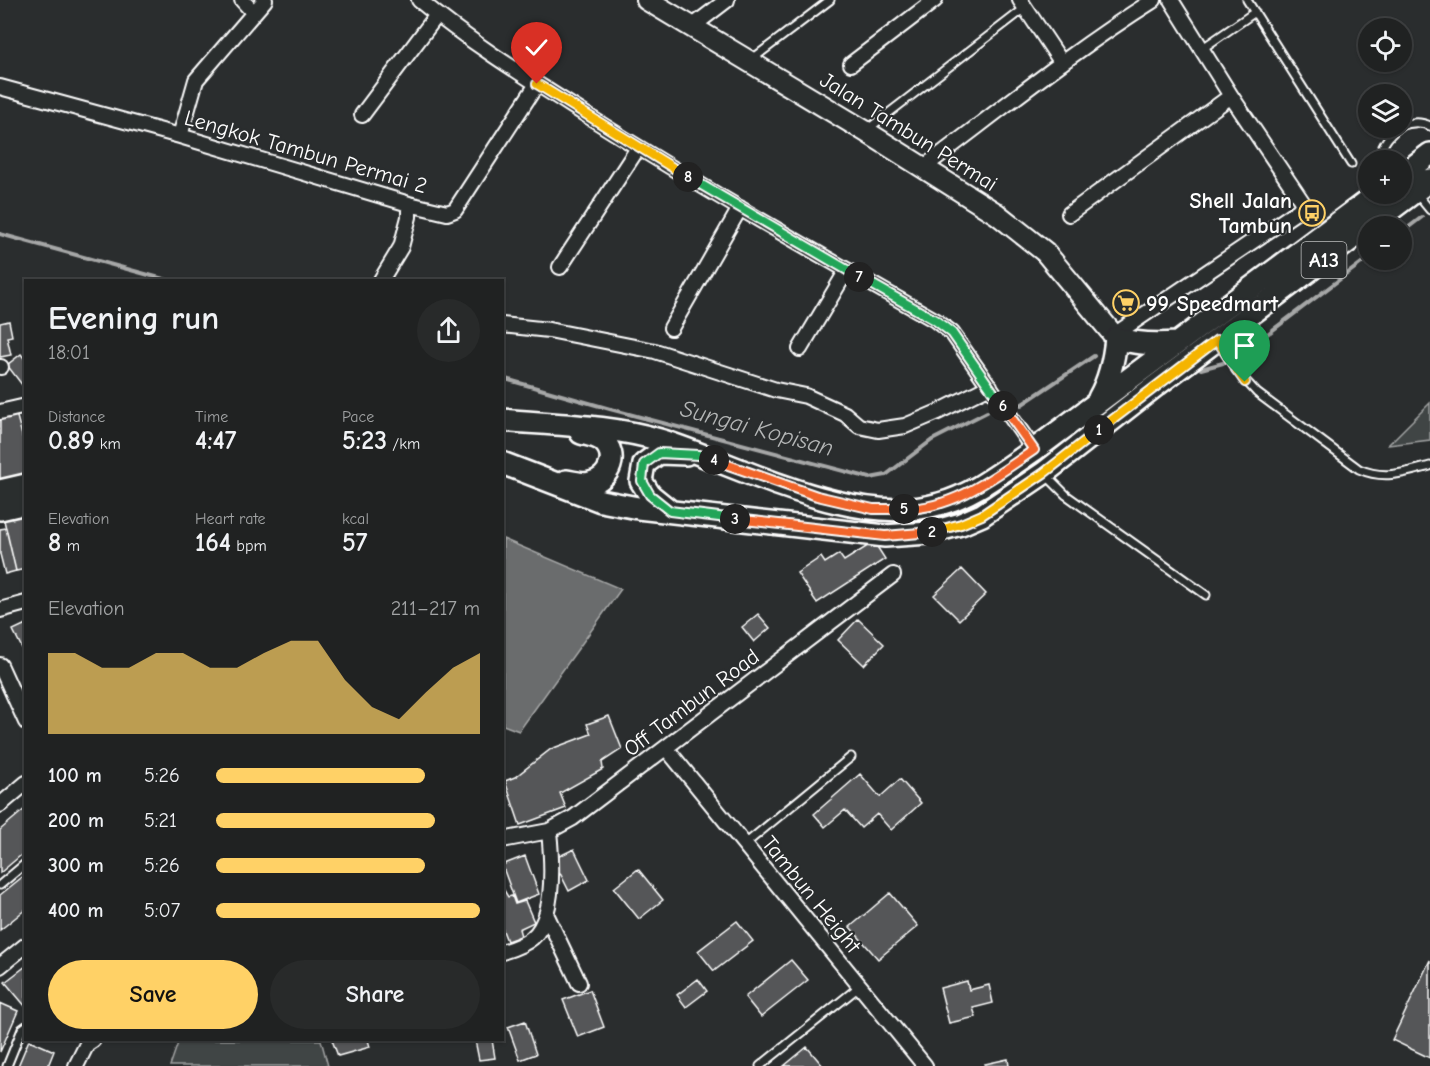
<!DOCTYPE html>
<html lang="en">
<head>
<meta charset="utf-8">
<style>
	:root { --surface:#202222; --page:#282a2a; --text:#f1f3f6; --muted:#a2a4a5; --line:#3d3f40; --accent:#ffd166 }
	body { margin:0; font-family:"Comic Neue",sans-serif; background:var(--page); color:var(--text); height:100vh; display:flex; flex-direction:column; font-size:22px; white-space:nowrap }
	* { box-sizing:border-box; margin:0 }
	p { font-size:20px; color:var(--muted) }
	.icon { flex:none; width:33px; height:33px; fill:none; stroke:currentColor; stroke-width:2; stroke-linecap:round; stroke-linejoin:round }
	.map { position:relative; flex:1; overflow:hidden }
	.panel { position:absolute; left:24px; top:279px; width:480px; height:762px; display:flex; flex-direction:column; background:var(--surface); border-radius:0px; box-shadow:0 2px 4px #0004,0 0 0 2px var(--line) }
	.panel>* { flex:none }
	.tools { position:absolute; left:1358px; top:18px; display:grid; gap:12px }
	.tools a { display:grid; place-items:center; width:54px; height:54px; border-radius:50%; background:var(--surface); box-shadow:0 2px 4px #0004,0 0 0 2px var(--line); font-size:30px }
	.pin { position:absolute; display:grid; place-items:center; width:51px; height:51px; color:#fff; margin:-62px -26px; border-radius:50% 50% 50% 0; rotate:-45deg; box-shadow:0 0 6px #0007 }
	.pin .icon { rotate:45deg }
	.km { position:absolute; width:30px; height:30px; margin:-15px; border-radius:50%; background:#222; color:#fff; font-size:16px; line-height:30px; text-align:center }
	.round { display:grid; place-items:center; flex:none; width:63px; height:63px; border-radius:32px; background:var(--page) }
	.headline { display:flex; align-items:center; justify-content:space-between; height:102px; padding:0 24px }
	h1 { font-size:33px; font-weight:700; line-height:45px }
	.metrics { display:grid; grid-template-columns:repeat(3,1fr); gap:9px; height:102px; padding:6px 24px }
	.metrics div { display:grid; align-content:center }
	.metrics b { font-size:26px; font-weight:700 }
	.metrics small { font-size:16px; font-weight:400 }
	.metrics p { font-size:16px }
	.chart { height:168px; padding:12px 24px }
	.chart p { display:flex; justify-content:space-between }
	.chart svg { width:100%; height:108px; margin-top:6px; fill:var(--accent); opacity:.7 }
	.action { display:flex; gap:12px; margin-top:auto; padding:12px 24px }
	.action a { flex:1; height:69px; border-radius:36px; background:var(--accent); color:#111; font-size:24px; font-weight:700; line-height:69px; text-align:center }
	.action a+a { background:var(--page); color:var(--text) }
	ul { padding:0 24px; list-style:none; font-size:20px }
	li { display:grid; grid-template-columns:96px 72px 1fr; align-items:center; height:45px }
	li i { height:15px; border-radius:8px; background:var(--accent) }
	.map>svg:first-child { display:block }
</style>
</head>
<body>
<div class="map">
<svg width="1430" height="1066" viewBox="0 0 1430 1066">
	<rect width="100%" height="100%" fill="#2a2d2e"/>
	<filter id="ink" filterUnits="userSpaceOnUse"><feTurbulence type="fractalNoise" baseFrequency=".0167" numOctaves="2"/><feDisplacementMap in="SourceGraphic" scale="12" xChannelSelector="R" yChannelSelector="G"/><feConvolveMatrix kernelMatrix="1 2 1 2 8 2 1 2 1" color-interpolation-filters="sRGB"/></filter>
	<g filter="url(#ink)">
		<path fill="#414445" stroke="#a0a2a2" stroke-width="1.5" d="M1430,403V440L1388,445Z
			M179,1040H321L328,1066H170Z"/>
		<path fill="#6a6c6d" stroke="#a6a7a7" stroke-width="1.5" d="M503,539L621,589L519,731L503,725Z"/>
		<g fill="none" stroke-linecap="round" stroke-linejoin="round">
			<path stroke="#a6a7a7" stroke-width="4" d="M1401,233L1422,217
				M0,234L167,280
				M1241,354L1368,258
				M1201,369L1223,363
				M502,378L610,409L870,478L886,475L932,440L987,412
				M1021,405L1094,356"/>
		</g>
		<path fill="#555758" stroke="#fff" stroke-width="1.5" d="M9,321L12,336L7,337L11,355L0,357V323Z
			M21,354L26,361V390L7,365Z
			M16,413L26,450V474L0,480V417Z
			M26,512V569L16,571L3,516Z
			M6,528L16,571L5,574L0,554V529Z
			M874,542L885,559L817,603L797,573L821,557L825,563L839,554L844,561Z
			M962,569L986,594L959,620L934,595Z
			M758,614L770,628L754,642L742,627Z
			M858,619L884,644L864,665L838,640Z
			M26,624V656L13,630Z
			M609,716L622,749L602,762L603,769L560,793L566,808L520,825L505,781L515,777L551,749L591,734L587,724Z
			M860,774L880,797L900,779L921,803L891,830L877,814L861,828L845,810L825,827L814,814Z
			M26,808V851L0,873V830Z
			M574,849L589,880L569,891L553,859Z
			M525,856L539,894L516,903L502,865Z
			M638,869L663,900L639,919L614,888Z
			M26,874V909L0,930V895Z
			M502,887L508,897L512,896L515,904L525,901L534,922L519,929L521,936L507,941L502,928Z
			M890,893L918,926L878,959L850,927Z
			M737,921L753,941L714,971L698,951Z
			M791,960L808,980L761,1017L745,997Z
			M1430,960V1058L1392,1040Z
			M26,966V1007L5,982Z
			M698,979L707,991L686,1007L677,995Z
			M967,981L969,990L989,985L993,1003L973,1008L976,1017L949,1023L940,988Z
			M590,990L604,1027L578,1037L563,1000Z
			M0,1003L18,1011L0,1052Z
			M525,1021L536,1054L520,1060L508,1027Z
			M29,1040L54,1051L48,1066H18Z
			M332,1040H368L370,1047L338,1056Z
			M475,1040H492L495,1058L479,1060Z
			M807,1047L823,1066H784Z
			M1008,1059L1009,1066H986L985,1064Z"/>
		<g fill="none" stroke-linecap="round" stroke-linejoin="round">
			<g stroke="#fff" stroke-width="11">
				<path id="lane" d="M1247,0L1351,164
					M1203,48L1255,12
					M751,60L830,0
					M1401,126C1411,122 1420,121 1430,126
					M868,129L1025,8
					M1379,160C1381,146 1387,137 1398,128
					M1416,193L1430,210
					M1218,342L1236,370L1257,393L1359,469C1384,480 1404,473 1430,466
					M1046,475L1066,495L1206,595
					M744,845L851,757
					M0,885L26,863
					M7,1066L22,1029L26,1026
					M760,1066L860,986"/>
			</g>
			<g stroke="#fff" stroke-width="18">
				<path id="street" d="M242,0L253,12
					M419,0C472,44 531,80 588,116C702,188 818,254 935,320L952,333L1034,450
					M1020,0L1062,63
					M693,26L727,0
					M851,64L935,0
					M0,87L180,136L409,204L447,213L455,210L537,84
					M362,115L437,15
					M180,136L196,80L265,0
					M924,167C1000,110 1074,50 1154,0
					M1069,214L1231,96
					M560,267L638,148
					M381,280L401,247L409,217V204
					M502,325L549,330L655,351L776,390L806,396L845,414L859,426L878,430L905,426L938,412L990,386
					M671,328L740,208
					M1114,335L1299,210L1303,203L1231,96L1171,0
					M800,349L847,270
					M0,367H1
					M0,412L26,406
					M0,610L26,603
					M0,665L26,722
					M666,748L925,1066
					M0,805L26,783
					M502,840L549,831L573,818L893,575
					M547,916L579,983
					M502,952C512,949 524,945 532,938C556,918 552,860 549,831
					M0,966L26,945
					M76,1066L87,1044L93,1040"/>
			</g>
			<g stroke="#fff" stroke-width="24">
				<path id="secondary" d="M647,0L865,131L997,214L1045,252L1116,338"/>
			</g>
			<g stroke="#fff" stroke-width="26">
				<path id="primary" d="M1401,176L1430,154
					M1099,398C1110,379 1114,359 1116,338C1136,344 1155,345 1176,343
					M502,420C555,425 609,425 660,440C743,466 852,529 939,504C974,495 1004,470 1034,450L1377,194
					M502,463L601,501L638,508L885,536L929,533L961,524L982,515L1044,473L1154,387L1430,180
					M566,481C574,482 583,485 590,483C610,479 619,455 603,441C597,436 588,435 581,433
					M0,491L26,485
					M0,509L26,503
					M670,511L650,495L641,481L644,464L659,453L686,454"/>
			</g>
			<use href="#lane" stroke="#2a2d2e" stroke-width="7"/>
			<use href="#street" stroke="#2a2d2e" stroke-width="14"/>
			<use href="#secondary" stroke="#2a2d2e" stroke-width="20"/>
			<use href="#primary" stroke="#2a2d2e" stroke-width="21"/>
		</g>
	</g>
	<g fill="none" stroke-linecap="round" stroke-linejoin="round" filter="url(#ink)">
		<g stroke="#fff" stroke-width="12">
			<path id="split-1" d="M1099,430L1217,340L1245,382"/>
		</g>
		<g stroke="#fff" stroke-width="12">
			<path id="split-2" d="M932,532L961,524L982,515L1044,473L1099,430"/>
		</g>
		<g stroke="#fff" stroke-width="12">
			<path id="split-3" d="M735,519L885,536L932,532"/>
		</g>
		<g stroke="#fff" stroke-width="12">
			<path id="split-4" d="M714,460L699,455L659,453L644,464L642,481L650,495L670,511L735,519"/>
		</g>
		<g stroke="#fff" stroke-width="12">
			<path id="split-5" d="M714,460L817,496L873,509H904"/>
		</g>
		<g stroke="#fff" stroke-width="12">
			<path id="split-6" d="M904,509C954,509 994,477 1034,450L1003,406"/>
		</g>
		<g stroke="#fff" stroke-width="12">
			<path id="split-7" d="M859,277L935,320L952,333L1003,406"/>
		</g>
		<g stroke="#fff" stroke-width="12">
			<path id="split-8" d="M688,177L859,277"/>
		</g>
		<g stroke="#fff" stroke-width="12">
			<path id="split-9" d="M537,84L688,177"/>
		</g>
		<use href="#split-1" stroke="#f5b400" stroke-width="8"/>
		<use href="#split-2" stroke="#f5b400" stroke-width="8"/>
		<use href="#split-3" stroke="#f0652b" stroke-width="8"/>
		<use href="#split-4" stroke="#22a559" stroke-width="8"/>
		<use href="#split-5" stroke="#f0652b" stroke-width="8"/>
		<use href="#split-6" stroke="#f0652b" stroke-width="8"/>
		<use href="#split-7" stroke="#22a559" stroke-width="8"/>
		<use href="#split-8" stroke="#22a559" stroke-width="8"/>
		<use href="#split-9" stroke="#f5b400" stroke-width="8"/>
	</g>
	<defs>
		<g id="bus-ring" transform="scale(1.35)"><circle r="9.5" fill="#2a2d2e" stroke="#ffd166" stroke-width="1.5"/><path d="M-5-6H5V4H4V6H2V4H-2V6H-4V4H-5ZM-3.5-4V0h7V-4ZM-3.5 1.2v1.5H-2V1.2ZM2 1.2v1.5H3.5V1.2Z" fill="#ffd166"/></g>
		<g id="supermarket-ring" transform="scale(1.35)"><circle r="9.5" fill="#2a2d2e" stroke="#ffd166" stroke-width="1.5"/><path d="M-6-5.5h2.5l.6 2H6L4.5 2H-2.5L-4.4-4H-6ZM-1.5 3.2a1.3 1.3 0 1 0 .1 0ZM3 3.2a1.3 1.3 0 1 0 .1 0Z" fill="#ffd166"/></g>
	</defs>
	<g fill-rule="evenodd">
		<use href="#bus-ring" x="1312" y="213"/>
		<use href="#supermarket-ring" x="1126" y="303"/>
	</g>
	<g text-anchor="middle" stroke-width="4.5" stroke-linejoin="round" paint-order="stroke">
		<rect fill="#2a2d2e" stroke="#bfc0c0" stroke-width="1.5" x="1301.5" y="242" width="45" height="36" rx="4.5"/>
		<g font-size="21" font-weight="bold" fill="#fff">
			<text x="1324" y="267">A13</text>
		</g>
		<g font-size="22" fill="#fff" stroke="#2a2d2e">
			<text transform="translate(909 131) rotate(32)" y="8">Jalan Tambun Permai</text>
			<text transform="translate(306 151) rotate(16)" y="8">Lengkok Tambun Permai 2</text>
			<text transform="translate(691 702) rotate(-37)" y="8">Off Tambun Road</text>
			<text transform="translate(812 894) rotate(51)" y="8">Tambun Height</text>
		</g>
		<g font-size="22" font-weight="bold" fill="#fff" stroke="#2a2d2e" text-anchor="end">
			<text x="1292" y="208">Shell Jalan<tspan x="1292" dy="25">Tambun</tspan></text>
			<text x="1146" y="311" text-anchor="start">99 Speedmart</text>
		</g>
		<g font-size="24" font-style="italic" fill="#b4b6b6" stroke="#2a2d2e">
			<text transform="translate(757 428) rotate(15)" y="8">Sungai Kopisan</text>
		</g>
	</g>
</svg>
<div class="tools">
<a><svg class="icon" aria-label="locate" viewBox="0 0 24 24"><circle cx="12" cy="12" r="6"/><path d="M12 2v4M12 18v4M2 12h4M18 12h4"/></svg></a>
<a><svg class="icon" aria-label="layers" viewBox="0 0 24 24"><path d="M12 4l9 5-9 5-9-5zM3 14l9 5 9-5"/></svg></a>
<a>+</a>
<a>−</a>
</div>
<div class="pin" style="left:1245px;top:382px;background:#1e9e55"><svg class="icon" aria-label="arrive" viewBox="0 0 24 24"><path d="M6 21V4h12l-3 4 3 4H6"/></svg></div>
<div class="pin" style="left:537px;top:84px;background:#d93025"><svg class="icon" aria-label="check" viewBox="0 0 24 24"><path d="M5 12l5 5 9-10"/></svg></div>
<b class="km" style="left:1099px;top:430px">1</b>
<b class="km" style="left:932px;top:532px">2</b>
<b class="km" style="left:735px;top:519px">3</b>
<b class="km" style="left:714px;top:460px">4</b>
<b class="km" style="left:904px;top:509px">5</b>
<b class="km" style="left:1003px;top:406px">6</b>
<b class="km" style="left:859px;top:277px">7</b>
<b class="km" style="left:688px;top:177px">8</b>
<section class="panel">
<div class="headline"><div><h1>Evening run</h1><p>18:01</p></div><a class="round"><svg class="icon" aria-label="share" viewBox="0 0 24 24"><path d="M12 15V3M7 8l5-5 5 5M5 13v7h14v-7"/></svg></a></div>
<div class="metrics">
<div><p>Distance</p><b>0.89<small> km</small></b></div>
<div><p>Time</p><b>4:47</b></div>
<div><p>Pace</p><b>5:23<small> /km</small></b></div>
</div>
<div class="metrics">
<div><p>Elevation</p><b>8<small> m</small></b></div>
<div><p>Heart rate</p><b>164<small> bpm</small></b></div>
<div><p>kcal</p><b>57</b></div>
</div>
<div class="chart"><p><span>Elevation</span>211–217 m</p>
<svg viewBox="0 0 160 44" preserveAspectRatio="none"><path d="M0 44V11L10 11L20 17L30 17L40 11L50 11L60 17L70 17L80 11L90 6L100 6L110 22L120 33L130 38L140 27L150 17L160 11V44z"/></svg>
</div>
<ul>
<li><b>100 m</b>5:26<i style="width:79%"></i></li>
<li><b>200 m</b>5:21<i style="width:83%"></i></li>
<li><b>300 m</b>5:26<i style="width:79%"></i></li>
<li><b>400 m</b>5:07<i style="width:100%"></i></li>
</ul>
<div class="action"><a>Save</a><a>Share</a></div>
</section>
</div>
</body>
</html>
